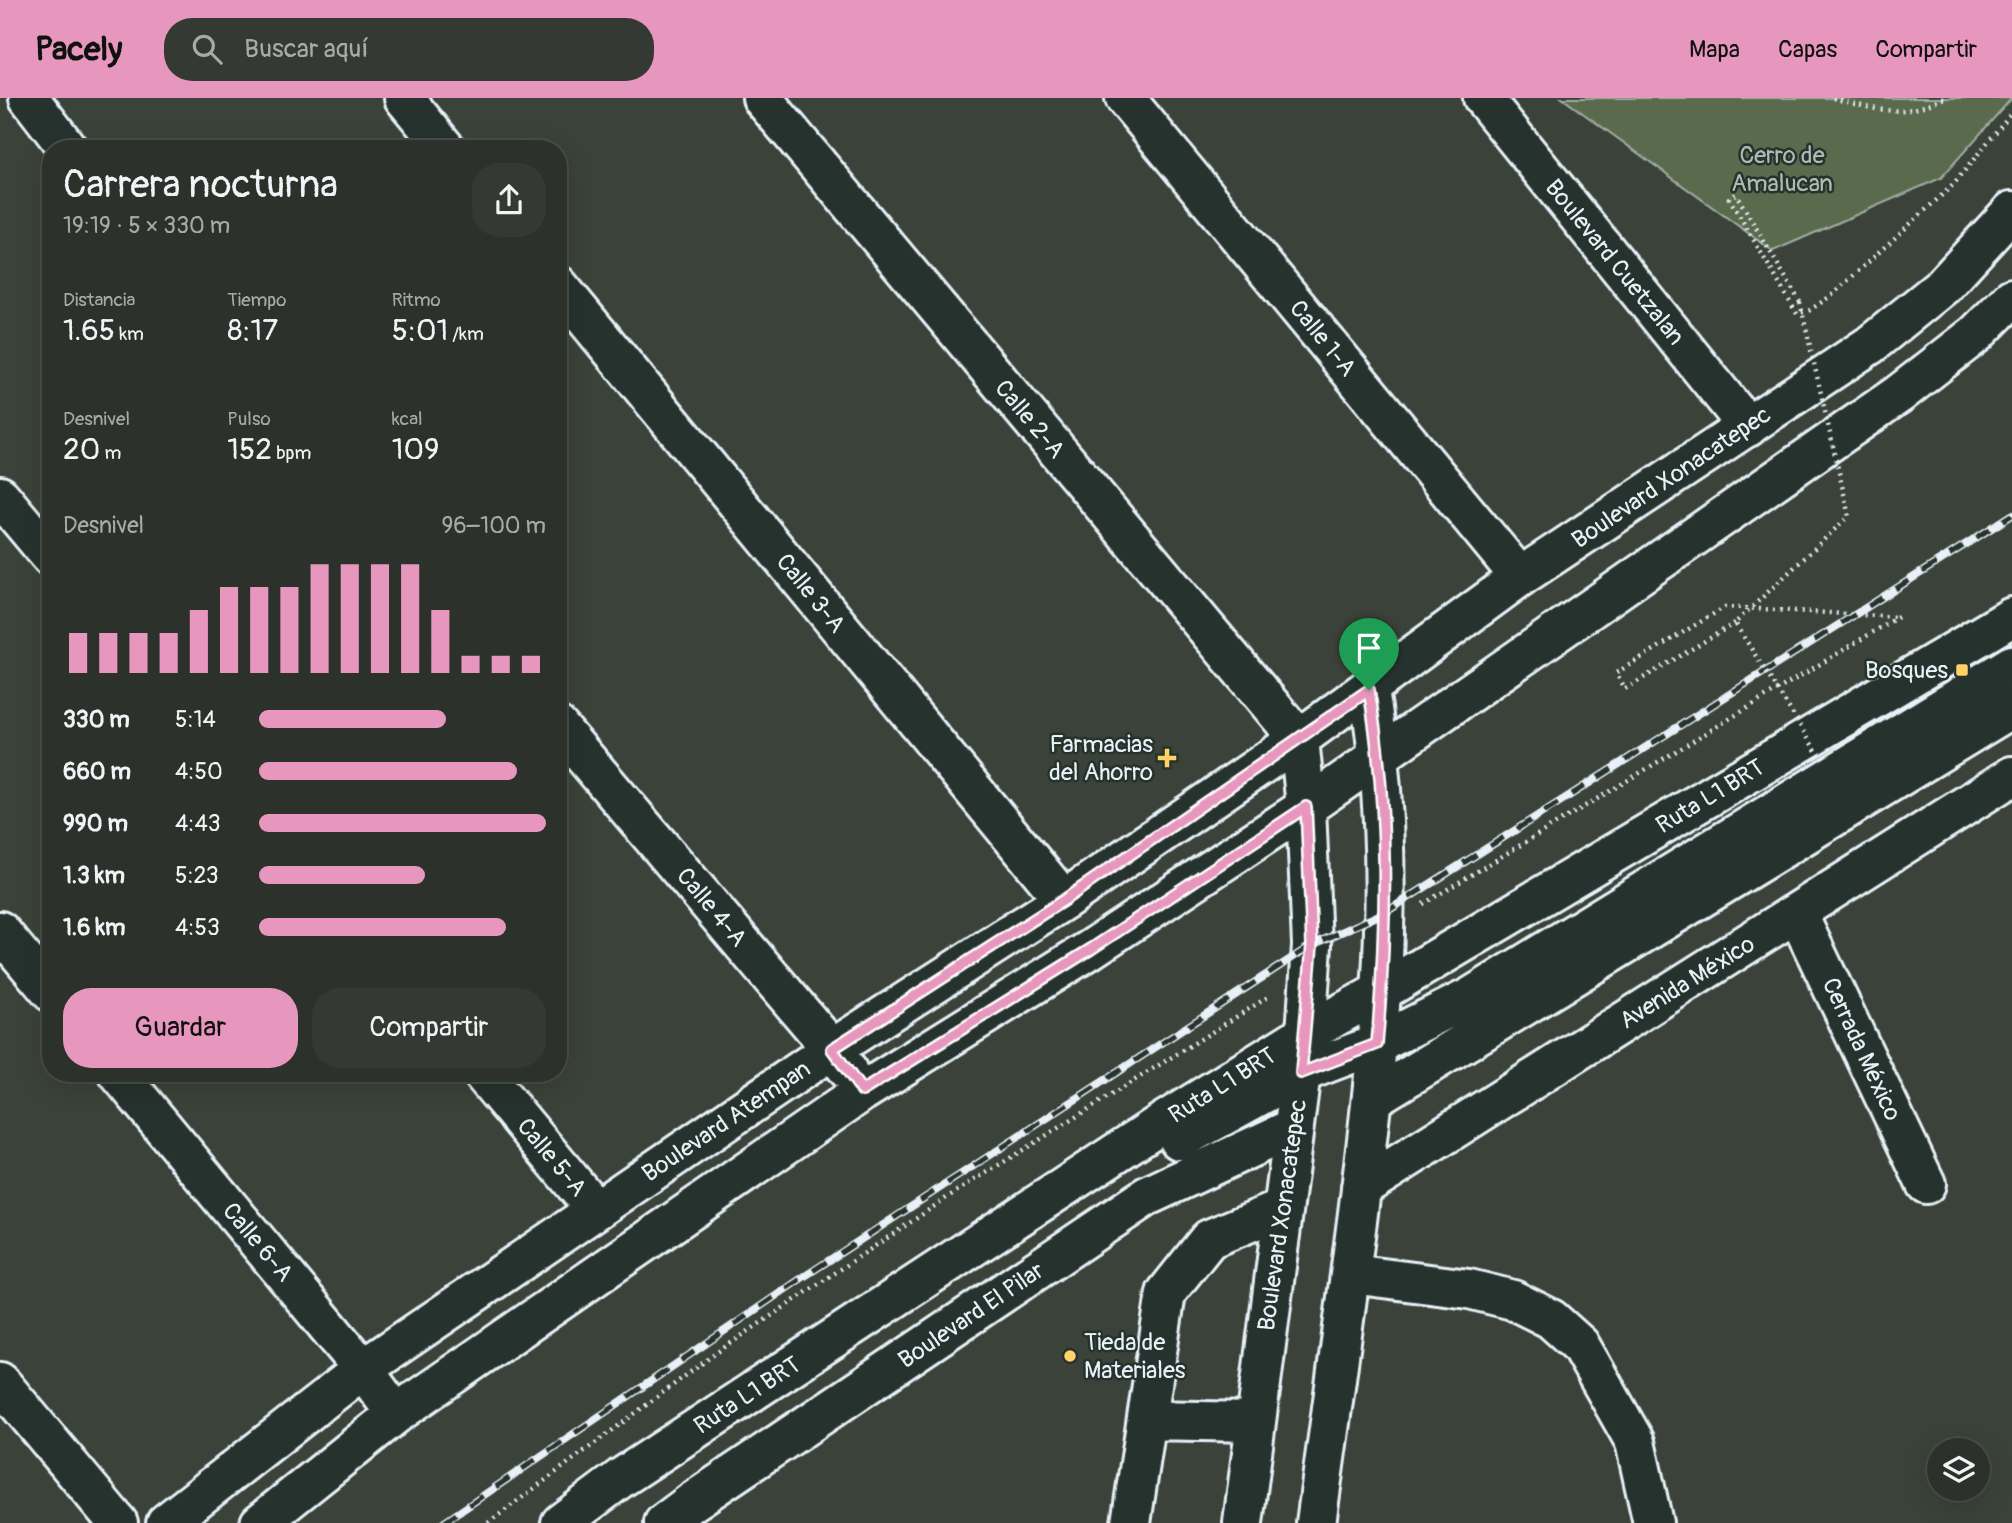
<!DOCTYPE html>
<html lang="es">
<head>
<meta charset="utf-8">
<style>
	:root { --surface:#2c322b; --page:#343a33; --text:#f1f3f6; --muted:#a6aaa9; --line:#484d47; --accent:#e797bd }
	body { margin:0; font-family:Pangolin,sans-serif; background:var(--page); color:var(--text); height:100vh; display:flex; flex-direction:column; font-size:26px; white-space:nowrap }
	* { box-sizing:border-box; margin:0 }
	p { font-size:23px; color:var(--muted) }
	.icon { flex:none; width:38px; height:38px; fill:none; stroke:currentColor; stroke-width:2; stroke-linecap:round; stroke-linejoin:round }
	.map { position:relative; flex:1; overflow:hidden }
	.details { position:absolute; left:42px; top:42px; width:525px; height:942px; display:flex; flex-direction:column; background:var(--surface); border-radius:28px; box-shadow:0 7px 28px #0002,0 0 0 2px var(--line) }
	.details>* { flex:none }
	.controls { position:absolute; left:1927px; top:1340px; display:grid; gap:14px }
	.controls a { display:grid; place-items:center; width:63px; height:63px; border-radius:50%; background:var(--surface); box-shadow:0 7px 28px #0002,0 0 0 2px var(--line); font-size:35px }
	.pin { position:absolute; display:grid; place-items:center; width:60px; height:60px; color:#fff; margin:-72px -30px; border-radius:50% 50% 50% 0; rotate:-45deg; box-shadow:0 0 7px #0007 }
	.pin .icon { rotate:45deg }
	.round { display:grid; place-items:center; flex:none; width:74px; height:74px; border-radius:28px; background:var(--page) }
	.overview { display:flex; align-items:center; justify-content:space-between; height:119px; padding:0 21px }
	h1 { font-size:38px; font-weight:600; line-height:52px }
	.figures { display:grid; grid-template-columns:repeat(3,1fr); gap:10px; height:119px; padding:7px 21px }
	.figures div { display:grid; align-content:center }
	.figures b { font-size:30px; font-weight:600 }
	.figures small { font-size:19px; font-weight:400 }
	.figures p { font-size:19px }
	.chart { height:196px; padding:14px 21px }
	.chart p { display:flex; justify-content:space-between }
	.chart svg { width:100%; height:126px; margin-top:7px; stroke:var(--accent); stroke-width:6 }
	.button { display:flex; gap:14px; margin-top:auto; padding:14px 21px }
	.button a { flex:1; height:80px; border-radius:28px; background:var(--accent); color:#111; font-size:28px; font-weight:600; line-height:80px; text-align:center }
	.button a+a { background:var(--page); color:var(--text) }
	ul { padding:0 21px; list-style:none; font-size:23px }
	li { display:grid; grid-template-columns:112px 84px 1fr; align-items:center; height:52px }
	li i { height:18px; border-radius:9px; background:var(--accent) }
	header { display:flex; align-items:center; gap:42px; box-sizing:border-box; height:98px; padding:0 35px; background:var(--accent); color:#111 }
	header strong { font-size:33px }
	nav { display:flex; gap:38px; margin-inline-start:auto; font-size:24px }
	.search { width:490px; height:63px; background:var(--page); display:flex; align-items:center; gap:18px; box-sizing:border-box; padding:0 24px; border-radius:28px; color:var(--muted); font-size:26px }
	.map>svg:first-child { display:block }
</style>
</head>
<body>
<header>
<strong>Pacely</strong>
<div class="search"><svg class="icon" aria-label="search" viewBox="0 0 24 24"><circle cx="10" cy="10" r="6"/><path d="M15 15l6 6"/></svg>Buscar aquí</div>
<nav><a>Mapa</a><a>Capas</a><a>Compartir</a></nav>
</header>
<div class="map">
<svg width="2012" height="1425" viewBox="0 0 2012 1425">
	<rect width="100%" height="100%" fill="#3b4239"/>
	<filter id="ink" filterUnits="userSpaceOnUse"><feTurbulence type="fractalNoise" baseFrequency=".0143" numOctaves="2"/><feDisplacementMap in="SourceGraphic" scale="14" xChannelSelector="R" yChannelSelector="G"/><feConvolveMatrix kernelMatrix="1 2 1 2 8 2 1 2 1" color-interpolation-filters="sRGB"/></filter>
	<g filter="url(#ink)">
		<path fill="#5a6b4e" stroke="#a1aea3" stroke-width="2" d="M1562,0H2012L1941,80L1773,153Z"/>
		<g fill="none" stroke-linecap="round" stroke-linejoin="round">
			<g stroke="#e8f1f8" stroke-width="44">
				<path id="minor" d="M29,0L68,51
					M404,0L446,51
					M1125,0L1520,479
					M1483,0L1748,329
					M558,187L1064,802
					M0,398L51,459
					M558,628L832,951L847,972
					M1797,815L1926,1086
					M0,833L51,894
					M118,975L363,1271L396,1316
					M482,975L595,1111
					M1372,1001L2012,610
					M1179,1042L1301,975L1377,946L1471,899L2012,567
					M1361,1090L2012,678
					M1351,1176L1469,1191L1513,1202L1551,1221L1580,1247L1635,1344L1653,1425
					M0,1284L118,1425
					M1147,1322L1255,1324
					M166,1425L363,1271L832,951L1064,802L1299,641L762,0
					M260,1425L396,1316L862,994L1091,851L1306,709
					M561,1425L621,1380L1163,1024L1306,935L1382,893L2012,519
					M664,1425L692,1404L1147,1098L1291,1031
					M1131,1425L1166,1195L1209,1141L1282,1111"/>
			</g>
			<g stroke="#e8f1f8" stroke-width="44">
				<path id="major" d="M1306,709L1899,296L1976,236L2012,200
					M1243,1425L1306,935L1312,847L1306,709L1299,641L1520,479L1870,247L1943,188L2012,113
					M1316,1425C1332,1311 1348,1197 1362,1083C1383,917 1397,758 1369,592"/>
			</g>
			<path stroke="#e8f1f8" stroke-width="4.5" stroke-dasharray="2 5" stroke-linecap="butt" d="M1833,0C1876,12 1901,21 1944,0
				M1800,204L1736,96L1729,100L1797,216L1810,212L1832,197L1953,87L2012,14
				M1735,525L1625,591L1616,575L1725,509L1898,519
				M1423,806L1898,519
				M488,1425L716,1255L954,1095L1268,899"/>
			<use href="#minor" stroke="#26332d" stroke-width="38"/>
			<use href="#major" stroke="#26332d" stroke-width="38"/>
			<g stroke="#e8f1f8" stroke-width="8">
				<path id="rail" d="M443,1425L802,1180L1312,847L1386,814L2012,417"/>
			</g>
			<use href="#rail" stroke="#26332d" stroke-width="5" stroke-dasharray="16" stroke-linecap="butt"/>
			<path stroke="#e8f1f8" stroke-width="4.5" stroke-dasharray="2 5" stroke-linecap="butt" d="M1800,204L1849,418L1735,525L1818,656"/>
		</g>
	</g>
	<g fill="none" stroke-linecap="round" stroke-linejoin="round" filter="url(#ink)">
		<g stroke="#fff" stroke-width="14">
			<path id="route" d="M1369,592C1389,710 1387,827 1377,946L1301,975L1312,847L1306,709L1091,851L862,993L832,951L1064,802Z"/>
		</g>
		<use href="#route" stroke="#e797bd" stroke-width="9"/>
	</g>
	<g fill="#ffd166" stroke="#26332d" stroke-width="2.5">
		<rect x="1955" y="565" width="14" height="14" rx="3.5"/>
		<path d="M1163.5 649.5h7v7h7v7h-7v7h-7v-7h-7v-7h7z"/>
		<circle cx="1070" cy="1258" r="7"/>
	</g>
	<g text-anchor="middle" stroke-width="5" stroke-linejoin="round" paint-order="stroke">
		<g font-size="24" fill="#afbbb4" stroke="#26332d">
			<text x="1782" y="65">Cerro de<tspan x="1782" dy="28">Amalucan</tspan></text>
		</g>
		<g font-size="24" fill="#e8f1f8" stroke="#26332d">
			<text transform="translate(1615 164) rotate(51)" y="8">Boulevard Cuetzalan</text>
			<text transform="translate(1323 240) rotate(51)" y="8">Calle 1-A</text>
			<text transform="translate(1030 321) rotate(50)" y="8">Calle 2-A</text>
			<text transform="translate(1671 379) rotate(-34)" y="8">Boulevard Xonacatepec</text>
			<text transform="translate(811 495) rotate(51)" y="8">Calle 3-A</text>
			<text transform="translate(1710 698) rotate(-31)" y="8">Ruta L1 BRT</text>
			<text transform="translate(712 809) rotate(50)" y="8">Calle 4-A</text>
			<text transform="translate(1687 884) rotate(-32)" y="8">Avenida México</text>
			<text transform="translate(1862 951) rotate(65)" y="8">Cerrada México</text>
			<text transform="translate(1222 987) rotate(-32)" y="8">Ruta L1 BRT</text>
			<text transform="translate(726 1023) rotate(-34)" y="8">Boulevard Atempan</text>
			<text transform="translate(552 1059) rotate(50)" y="8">Calle 5-A</text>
			<text transform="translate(1282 1117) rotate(-82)" y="8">Boulevard Xonacatepec</text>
			<text transform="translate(258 1144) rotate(50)" y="8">Calle 6-A</text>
			<text transform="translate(971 1217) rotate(-34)" y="8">Boulevard El Pilar</text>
			<text transform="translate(747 1297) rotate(-33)" y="8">Ruta L1 BRT</text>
		</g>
		<g font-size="24" fill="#e8f1f8" stroke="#26332d" text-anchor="end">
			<text x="1948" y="580">Bosques</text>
			<text x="1153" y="654">Farmacias<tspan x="1153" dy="28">del Ahorro</tspan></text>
			<text x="1084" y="1252" text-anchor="start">Tieda de<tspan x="1084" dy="28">Materiales</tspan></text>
		</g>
	</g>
</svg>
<div class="controls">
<a><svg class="icon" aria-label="layers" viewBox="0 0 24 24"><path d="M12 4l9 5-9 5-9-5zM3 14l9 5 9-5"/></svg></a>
</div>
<div class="pin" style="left:1369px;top:592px;background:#1e9e55"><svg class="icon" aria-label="arrive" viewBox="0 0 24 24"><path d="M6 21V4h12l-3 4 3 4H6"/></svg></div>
<section class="details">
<div class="overview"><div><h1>Carrera nocturna</h1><p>19:19 · 5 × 330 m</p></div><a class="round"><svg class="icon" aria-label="share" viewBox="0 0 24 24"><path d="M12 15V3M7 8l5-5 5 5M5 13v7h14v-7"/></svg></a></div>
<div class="figures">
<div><p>Distancia</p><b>1.65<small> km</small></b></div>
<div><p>Tiempo</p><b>8:17</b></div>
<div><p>Ritmo</p><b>5:01<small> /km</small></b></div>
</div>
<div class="figures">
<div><p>Desnivel</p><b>20<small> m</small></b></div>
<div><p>Pulso</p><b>152<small> bpm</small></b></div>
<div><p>kcal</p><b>109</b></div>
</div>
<div class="chart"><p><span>Desnivel</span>96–100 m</p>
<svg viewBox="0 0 160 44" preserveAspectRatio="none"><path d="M5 44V30M15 44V30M25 44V30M35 44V30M45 44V22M55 44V14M65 44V14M75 44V14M85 44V6M95 44V6M105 44V6M115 44V6M125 44V22M135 44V38M145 44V38M155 44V38"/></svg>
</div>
<ul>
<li><b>330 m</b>5:14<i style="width:65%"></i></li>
<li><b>660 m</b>4:50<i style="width:90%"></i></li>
<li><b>990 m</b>4:43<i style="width:100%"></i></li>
<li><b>1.3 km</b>5:23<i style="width:58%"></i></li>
<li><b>1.6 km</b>4:53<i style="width:86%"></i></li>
</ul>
<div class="button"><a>Guardar</a><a>Compartir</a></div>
</section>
</div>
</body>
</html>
